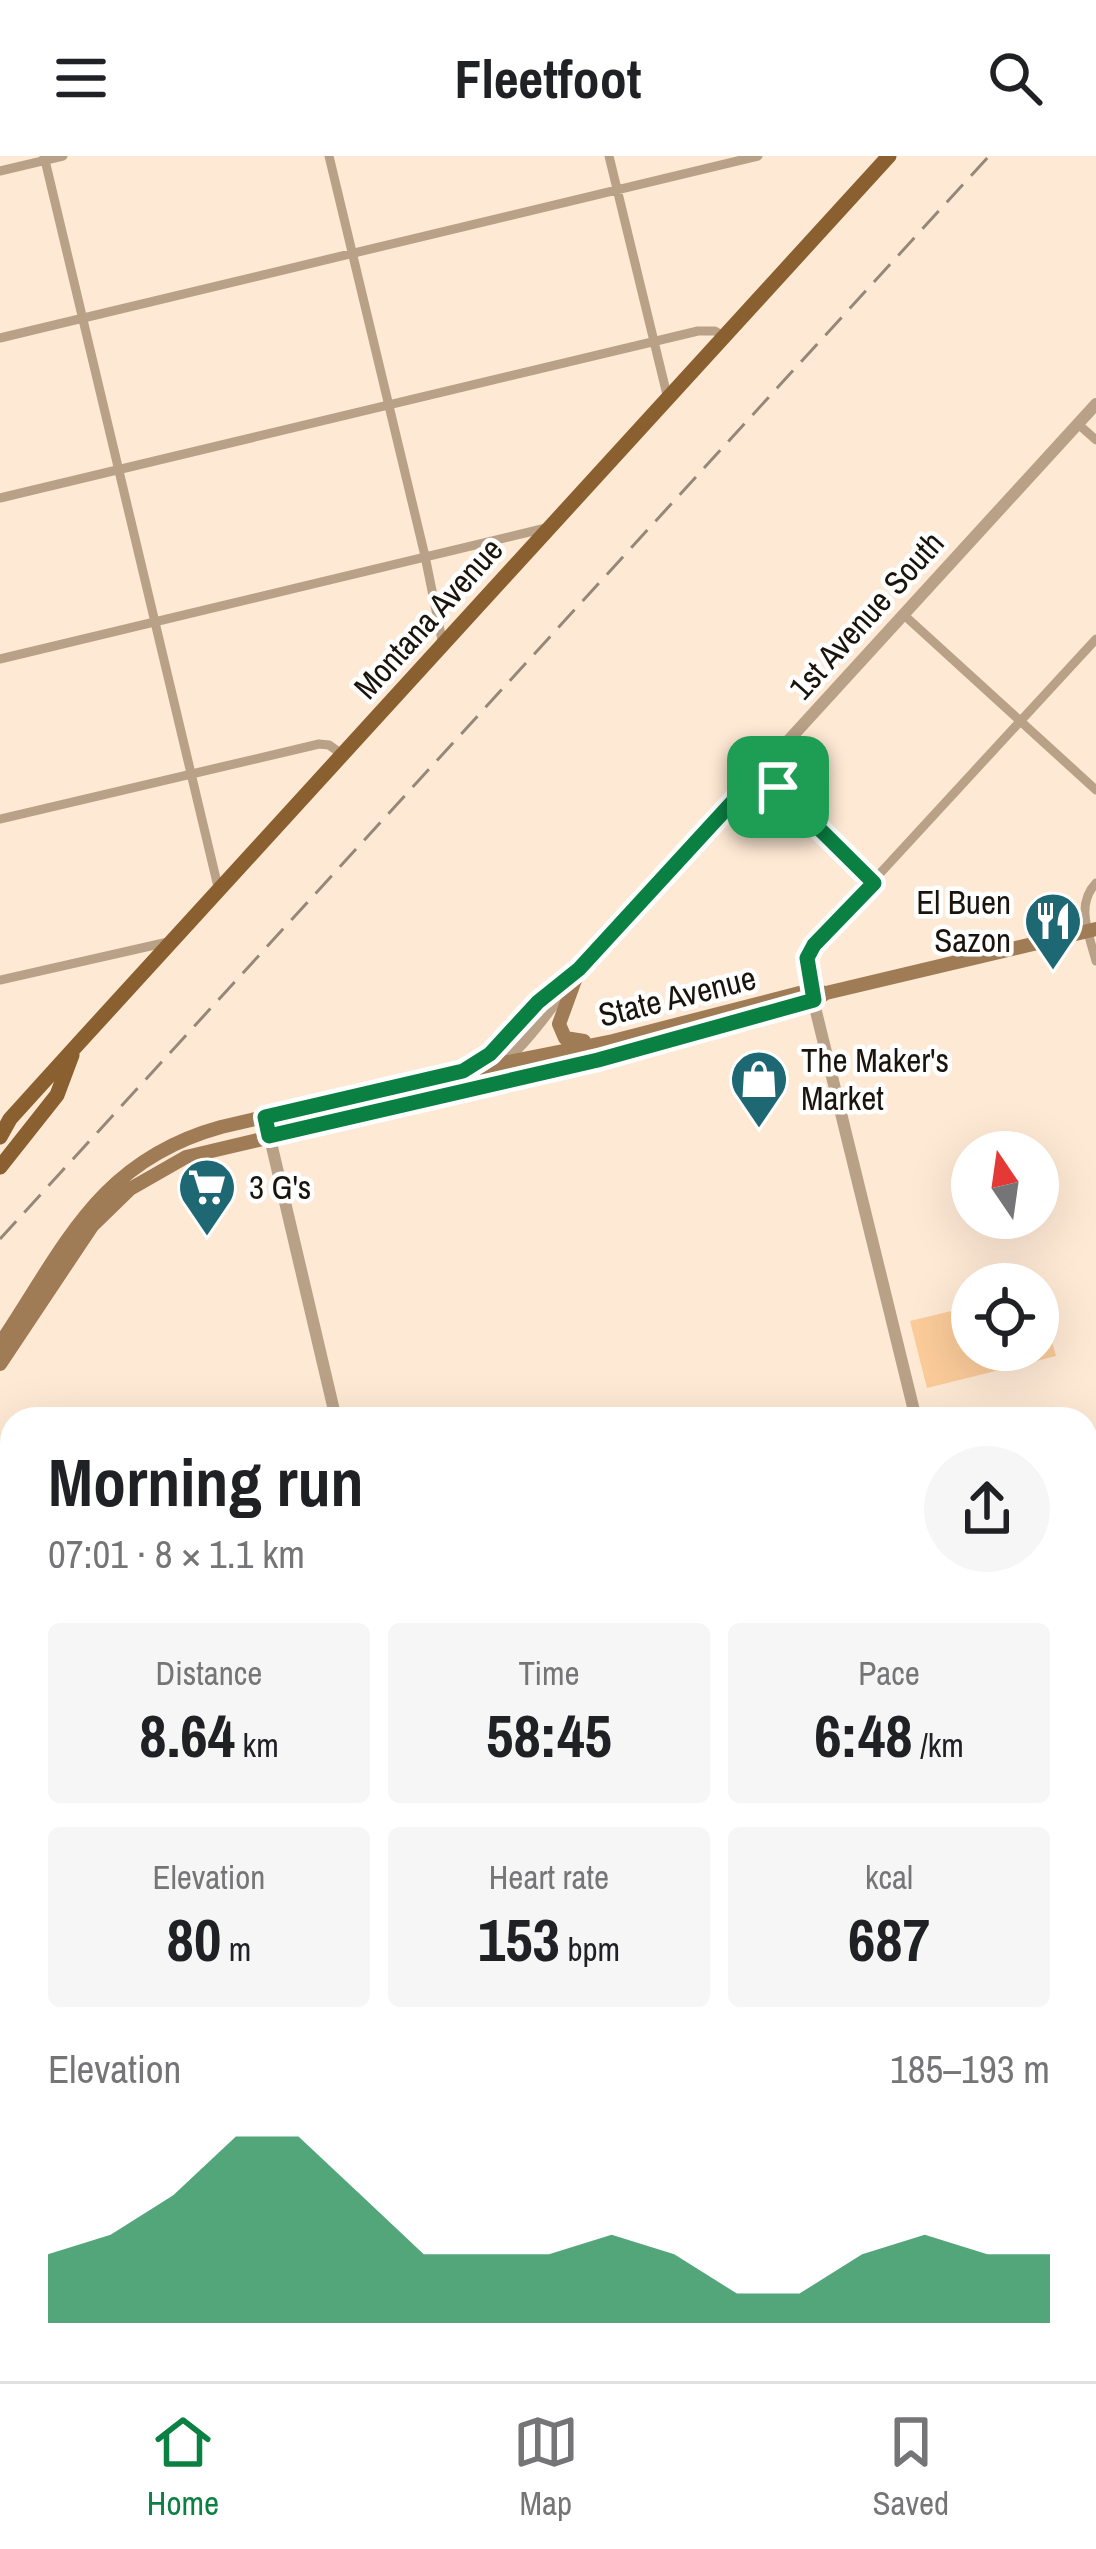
<!DOCTYPE html>
<html lang="en">
<head>
<meta charset="utf-8">
<style>
	:root { --surface:#fff; --page:#f6f6f6; --text:#202124; --muted:#757577; --line:#e0e0e0; --accent:#0b8043 }
	body { margin:0; font-family:"Archivo Narrow",sans-serif; background:var(--page); color:var(--text); height:100vh; display:flex; flex-direction:column; font-size:45px; white-space:nowrap }
	* { box-sizing:border-box; margin:0 }
	p { font-size:39px; color:var(--muted) }
	.icon { flex:none; width:66px; height:66px; fill:none; stroke:currentColor; stroke-width:2; stroke-linecap:round; stroke-linejoin:round }
	.map { position:relative; flex:1; overflow:hidden }
	.panel { position:absolute; left:0px; top:1251px; width:1098px; height:975px; display:flex; flex-direction:column; background:var(--surface); border-radius:36px 36px 0 0; box-shadow:0 12px 48px #0002 }
	.panel>* { flex:none }
	.needle { width:78px; rotate:347deg }
	.controls { position:absolute; left:951px; top:975px; display:grid; gap:24px }
	.controls a { display:grid; place-items:center; width:108px; height:108px; border-radius:50%; background:var(--surface); box-shadow:0 12px 48px #0002; font-size:60px }
	.pin { position:absolute; display:grid; place-items:center; width:102px; height:102px; color:#fff; margin:-51px; border-radius:24px; box-shadow:0 6px 18px #0006 }
	.round { display:grid; place-items:center; flex:none; width:126px; height:126px; border-radius:63px; background:var(--page) }
	.headline { display:flex; align-items:center; justify-content:space-between; height:204px; padding:0 48px }
	h1 { font-size:66px; font-weight:800; line-height:90px }
	.figures { display:grid; grid-template-columns:repeat(3,1fr); gap:18px; height:204px; padding:12px 48px }
	.figures div { display:grid; align-content:center; border-radius:12px; background:var(--page); text-align:center }
	.figures b { font-size:60px; font-weight:800 }
	.figures small { font-size:33px; font-weight:400 }
	.figures p { font-size:33px }
	.chart { height:336px; padding:24px 48px }
	.chart p { display:flex; justify-content:space-between }
	.chart svg { width:100%; height:216px; margin-top:12px; fill:var(--accent); opacity:.7 }
	header { display:flex; justify-content:space-between; align-items:center; height:156px; padding:0 48px; background:var(--surface); font-size:54px; font-weight:800 }
	.tabs { display:flex; justify-content:space-around; align-items:center; height:168px; border-top:3px solid var(--line); background:var(--surface); font-size:33px; color:var(--muted) }
	.tabs a { display:grid; justify-items:center; gap:6px }
	.tabs .active { color:var(--accent) }
	.map>svg:first-child { display:block }
</style>
</head>
<body>
<header><svg class="icon" aria-label="menu" viewBox="0 0 24 24"><path d="M4 6h16M4 12h16M4 18h16"/></svg>Fleetfoot<svg class="icon" aria-label="search" viewBox="0 0 24 24"><circle cx="10" cy="10" r="6"/><path d="M15 15l6 6"/></svg></header>
<div class="map">
<svg width="1096" height="2225" viewBox="0 0 1096 2225">
	<rect width="100%" height="100%" fill="#fee9d4"/>
	<path fill="#fbcb99" d="M1038,1134L1056,1200L927,1232L910,1165L972,1150V1194H1038Z
		M1086,2029L1096,2070V2225H863L861,2214H1086Z"/>
	<g fill="none" stroke-linecap="round" stroke-linejoin="round">
		<path stroke="#b9a188" stroke-width="9" d="M44,0L219,735
			M329,0L425,400L443,489
			M609,0L668,243
			M0,15L63,0
			M0,182L758,0
			M1078,268L1096,284
			M0,342L698,175H715L725,181
			M904,459L1096,634
			M0,503L546,372
			M761,615L874,727
			M0,663L319,588L329,589L343,599
			M1096,727C1075,749 1089,778 1096,805
			M0,824L168,786
			M811,834L807,802L814,789L1096,483
			M1086,1503L1096,1545
			M1086,1579H1096
			M1086,1865L1096,1863
			M0,2117L12,2114
			M69,2225L117,2214
			M775,2225L827,2214"/>
		<path stroke="#b9a188" stroke-width="12" d="M812,839L916,1263
			M473,910C498,895 515,870 536,849C559,826 585,807 607,783L1096,248
			M464,929C504,918 544,862 568,828
			M265,961L336,1263
			M1086,1966L1096,2007
			M563,2214L566,2225"/>
		<path stroke="#9f7b56" stroke-width="14" d="M579,813L559,868L565,882L584,885
			M0,1188C65,1091 98,1005 221,971L454,917L613,885L811,834L826,837
			M0,1208L92,1070L130,1033L186,1001L598,904L814,845L826,837L1096,773"/>
		<path stroke="#8b6030" stroke-width="15" d="M0,981L10,963L78,888L889,0
			M0,1011L57,939L72,899"/>
		<path stroke="#968879" stroke-width="3" stroke-dasharray="24 12" stroke-linecap="butt" d="M0,1083L989,0"/>
	</g>
	<g fill="none" stroke-linecap="round" stroke-linejoin="round">
		<g stroke="#fff" stroke-width="24">
			<path id="route" d="M761,615L874,727L814,789L807,802L814,844L598,904L269,980L265,961L463,915L490,898L538,846L579,813Z"/>
		</g>
		<use href="#route" stroke="#0b8043" stroke-width="15"/>
	</g>
	<defs>
		<g id="restaurant-pin" transform="scale(3)"><path d="M0 17L-7.5 6A9.5 9.5 0 1 1 7.5 6Z" fill="#1d6872" stroke="#fff"/><path d="M-5-6h1v4h1v-4h1v4h1v-4h1v5L-1.5 .5V6h-2V.5L-5-1ZM5-6V6H3V1.5H1.5Q1.5-4 5-6Z" fill="#fff"/></g>
		<g id="shop-pin" transform="scale(3)"><path d="M0 17L-7.5 6A9.5 9.5 0 1 1 7.5 6Z" fill="#1d6872" stroke="#fff"/><path d="M-5-2.5h2.3a2.7 3.5 0 0 1 5.4 0H5L5.5 6h-11ZM-1.5-2.5h3a1.5 2.3 0 0 0-3 0Z" fill="#fff"/></g>
		<g id="supermarket-pin" transform="scale(3)"><path d="M0 17L-7.5 6A9.5 9.5 0 1 1 7.5 6Z" fill="#1d6872" stroke="#fff"/><path d="M-6-5.5h2.5l.6 2H6L4.5 2H-2.5L-4.4-4H-6ZM-1.5 3.2a1.3 1.3 0 1 0 .1 0ZM3 3.2a1.3 1.3 0 1 0 .1 0Z" fill="#fff"/></g>
	</defs>
	<g fill-rule="evenodd">
		<use href="#restaurant-pin" x="1053" y="765"/>
		<use href="#shop-pin" x="759" y="923"/>
		<use href="#supermarket-pin" x="207" y="1031"/>
	</g>
	<g text-anchor="middle" stroke-width="9" stroke-linejoin="round" paint-order="stroke">
		<g font-size="33" fill="#1b140c" stroke="#fff">
			<text transform="translate(866 459) rotate(-48)" y="12">1st Avenue South</text>
			<text transform="translate(428 462) rotate(-48)" y="12">Montana Avenue</text>
			<text transform="translate(677 840) rotate(-14)" y="12">State Avenue</text>
		</g>
		<g font-size="33" fill="#1b140c" stroke="#fff" text-anchor="start">
			<text x="1011" y="758" text-anchor="end">El Buen<tspan x="1011" dy="38">Sazon</tspan></text>
			<text x="801" y="916">The Maker's<tspan x="801" dy="38">Market</tspan></text>
			<text x="249" y="1043">3 G's</text>
		</g>
	</g>
</svg>
<div class="controls">
<a><svg class="needle" viewBox="-14 -14 28 28"><path d="M0-13l5 13h-10z" fill="#e53935"/><path d="M0 13l5-13h-10z" fill="#757577"/></svg></a>
<a><svg class="icon" aria-label="locate" viewBox="0 0 24 24"><circle cx="12" cy="12" r="6"/><path d="M12 2v4M12 18v4M2 12h4M18 12h4"/></svg></a>
</div>
<div class="pin" style="left:778px;top:631px;background:#1e9e55"><svg class="icon" aria-label="arrive" viewBox="0 0 24 24"><path d="M6 21V4h12l-3 4 3 4H6"/></svg></div>
<section class="panel">
<div class="headline"><div><h1>Morning run</h1><p>07:01 · 8 × 1.1 km</p></div><a class="round"><svg class="icon" aria-label="share" viewBox="0 0 24 24"><path d="M12 15V3M7 8l5-5 5 5M5 13v7h14v-7"/></svg></a></div>
<div class="figures">
<div><p>Distance</p><b>8.64<small> km</small></b></div>
<div><p>Time</p><b>58:45</b></div>
<div><p>Pace</p><b>6:48<small> /km</small></b></div>
</div>
<div class="figures">
<div><p>Elevation</p><b>80<small> m</small></b></div>
<div><p>Heart rate</p><b>153<small> bpm</small></b></div>
<div><p>kcal</p><b>687</b></div>
</div>
<div class="chart"><p><span>Elevation</span>185–193 m</p>
<svg viewBox="0 0 160 44" preserveAspectRatio="none"><path d="M0 44V30L10 26L20 18L30 6L40 6L50 18L60 30L70 30L80 30L90 26L100 30L110 38L120 38L130 30L140 26L150 30L160 30V44z"/></svg>
</div>
</section>
</div>
<nav class="tabs">
<a class="active"><svg class="icon" aria-label="home" viewBox="0 0 24 24"><path d="M3 11l9-7 9 7M6 9v11h12V9"/></svg>Home</a>
<a><svg class="icon" aria-label="map" viewBox="0 0 24 24"><path d="M3 6l6-2 6 2 6-2v14l-6 2-6-2-6 2zM9 4v14M15 6v14"/></svg>Map</a>
<a><svg class="icon" aria-label="saved" viewBox="0 0 24 24"><path d="M7 4h10v16l-5-4-5 4z"/></svg>Saved</a>
</nav>
</body>
</html>
